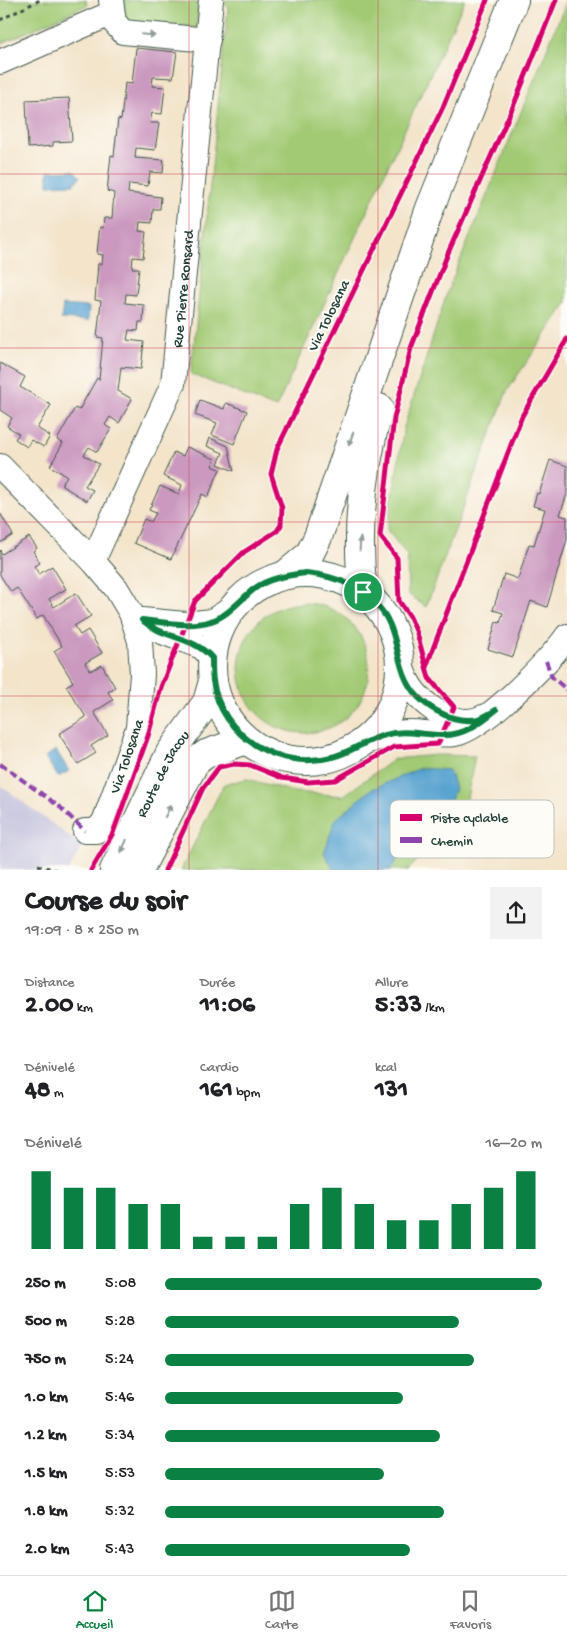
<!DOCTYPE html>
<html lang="fr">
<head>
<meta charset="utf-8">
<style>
	:root { --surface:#fff; --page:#f2f2f2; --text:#202124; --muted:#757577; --line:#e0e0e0; --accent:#0b8043 }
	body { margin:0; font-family:"Gochi Hand",sans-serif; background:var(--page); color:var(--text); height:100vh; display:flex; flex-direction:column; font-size:19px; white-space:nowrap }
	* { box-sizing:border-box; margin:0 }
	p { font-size:16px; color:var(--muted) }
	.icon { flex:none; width:28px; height:28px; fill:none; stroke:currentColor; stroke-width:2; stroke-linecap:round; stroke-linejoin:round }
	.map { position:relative; height:870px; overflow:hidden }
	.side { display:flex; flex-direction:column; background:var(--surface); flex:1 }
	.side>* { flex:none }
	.pin { position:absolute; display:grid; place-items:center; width:42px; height:42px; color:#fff; margin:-21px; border:2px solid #fff; border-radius:50%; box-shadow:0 1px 5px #0007 }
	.round { display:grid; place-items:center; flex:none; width:52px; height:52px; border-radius:0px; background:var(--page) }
	.overview { display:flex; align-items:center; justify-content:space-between; height:85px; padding:0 25px }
	h1 { font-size:28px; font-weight:700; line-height:38px }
	.metrics { display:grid; grid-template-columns:repeat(3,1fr); gap:8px; height:85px; padding:5px 25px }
	.metrics div { display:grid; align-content:center }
	.metrics b { font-size:25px; font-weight:700 }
	.metrics small { font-size:14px; font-weight:400 }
	.metrics p { font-size:14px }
	.chart { height:140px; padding:10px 25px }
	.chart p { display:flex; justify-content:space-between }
	.chart svg { width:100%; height:90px; margin-top:5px; stroke:var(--accent); stroke-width:6 }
	ul { padding:0 25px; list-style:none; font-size:16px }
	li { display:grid; grid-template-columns:80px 60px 1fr; align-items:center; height:38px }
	li i { height:12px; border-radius:6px; background:var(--accent) }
	.menu { display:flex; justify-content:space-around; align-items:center; height:70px; border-top:1px solid var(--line); background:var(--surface); font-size:14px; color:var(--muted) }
	.menu a { display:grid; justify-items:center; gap:2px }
	.menu .active { color:var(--accent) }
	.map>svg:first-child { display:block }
</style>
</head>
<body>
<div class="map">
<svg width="567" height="870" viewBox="0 0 567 870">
	<rect width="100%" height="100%" fill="#fdfcf7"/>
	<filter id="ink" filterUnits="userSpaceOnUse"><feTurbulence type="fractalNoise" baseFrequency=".02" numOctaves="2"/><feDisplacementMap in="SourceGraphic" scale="10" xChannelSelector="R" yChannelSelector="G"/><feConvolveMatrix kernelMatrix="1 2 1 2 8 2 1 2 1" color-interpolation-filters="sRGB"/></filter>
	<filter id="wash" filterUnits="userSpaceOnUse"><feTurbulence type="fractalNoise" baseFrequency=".0096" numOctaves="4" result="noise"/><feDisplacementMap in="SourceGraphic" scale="20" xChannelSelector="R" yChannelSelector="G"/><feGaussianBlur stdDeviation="1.12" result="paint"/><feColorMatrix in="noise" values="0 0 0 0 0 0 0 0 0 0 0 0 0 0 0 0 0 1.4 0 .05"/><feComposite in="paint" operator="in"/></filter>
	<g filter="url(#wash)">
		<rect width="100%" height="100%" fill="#f3e4ca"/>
		<path fill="#c3c1db" d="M0,785L82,846L69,870H0Z"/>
		<path fill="#a2ca75" stroke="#608454" d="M0,0H86L87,5L0,44Z
			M125,0L198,3L197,28L124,23Z
			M224,0H465L276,408L191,374L228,8Z
			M567,0V303L507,391L426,607L408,594L407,555L387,530L404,427L448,290Z
			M239 668a65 65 0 1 1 130 0a65 65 0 1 1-130 0Z
			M436,755L475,756L464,814L408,870H181L224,784L247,779L294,792L343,796L394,759Z"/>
		<path fill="#57a2cf" stroke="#3b7082" d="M74,170L80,177L74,184L48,185V171Z
			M63,305L89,307L88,321L61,319Z
			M56,750L69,771L58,777L45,757Z
			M420,768L449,770L455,788L445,818L412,839L390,870H334L324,853L335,820L370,790Z"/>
		<g id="blocks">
			<path fill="#cb99bf" d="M136,48L177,52L173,78L153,77L152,86L165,87L162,114L152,113L150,123H159L155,150L136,148L135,158L164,160L163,173L150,172L148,186L129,184L128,193L161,197L160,209H153L152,223L140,222L139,231L146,232L143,258L133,257L132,268H139L136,295L126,294L125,303L144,305L143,322H139L138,331L129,330L127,340L144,342L141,369L121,367L118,391L132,399L119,423L110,417L105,425L111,429L97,452L89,447L84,455L99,464L85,486L93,490L87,501L61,485L67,476L50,466L63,443L57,440L75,408L79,410L97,378L99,380L103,338L97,337L101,301L95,300L98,264H102L103,255L97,254L99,234L100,227L103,228L104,218H112L114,193L107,191L111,155L114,156L118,119L121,120L125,83L132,84Z
				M69,98L72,141L53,142V146L28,148L26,100Z
				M0,363L25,377L20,387L51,405L37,428L50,436L44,447L31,440L27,447L15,439L19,434L7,426L12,418L0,410Z
				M200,400L224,409L226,403L247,411L234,444L212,435L217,423L195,415Z
				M210,438L228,446L234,471L218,464L223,453L207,446Z
				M187,447L215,459L212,466L220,469L208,497L202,494L171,559L134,543L144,519L151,522L156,513L149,510L160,486L179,494L182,485L163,476L174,452L183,456Z
				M550,460L567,466V494L560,515L567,517V540L547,607L531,601L513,657L488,649L496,622L500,623L503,613L493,610L504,574L518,579L529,544L534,545L545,509L533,506L537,493L539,494Z
				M0,513L13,535L0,543Z
				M29,537L37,548L33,551L40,563L34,566L39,574L52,566L66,589L49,599L54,607L76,593L91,616L74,626L80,635L88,630L102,653L85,663L90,671L102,665L115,687L108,692L113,700L94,712L108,735L91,746L96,753L78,764L59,734L86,717L66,686L73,682L54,651L62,646L43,615L37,619L17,588L11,592L0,575V550L2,554Z"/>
		</g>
	</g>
	<g filter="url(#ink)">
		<use href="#blocks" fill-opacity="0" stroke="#3f564a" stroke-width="1"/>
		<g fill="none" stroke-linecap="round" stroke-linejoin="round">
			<g stroke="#3f564a" stroke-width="26">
				<g id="minor">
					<path d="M111,0L114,22L123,32L208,40"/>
					<path d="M0,62L112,13"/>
					<path d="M0,466L93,561L116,588L131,613L140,641L142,674L138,728L104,822L96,831H85"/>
					<path id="s1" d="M93,561L173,384L211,0"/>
					<path d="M142,620L185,624L212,621L233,608"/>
					<path d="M157,630L202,647L212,658"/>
					<path d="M400,662C402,668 404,675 407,680C418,704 456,731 483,717"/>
					<path d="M361,744C377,738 392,732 409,732C425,732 440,736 455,734C483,729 550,661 567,636"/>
				</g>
			</g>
			<g stroke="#3f564a" stroke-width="30">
				<g id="major">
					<circle cx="306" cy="667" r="94"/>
					<path d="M285,575L309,555L318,537L430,208L514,0"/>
					<path d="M363,592C355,530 363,468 379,408"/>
					<path id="s2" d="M114,870L170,753L207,702L213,681"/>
					<path d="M139,870L195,762L206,754L246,740"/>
				</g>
			</g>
			<path stroke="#3f564a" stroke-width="3" stroke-dasharray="4 4" stroke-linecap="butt" d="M0,20L40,0
				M38,865L56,870"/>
			<use href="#minor" stroke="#fff" stroke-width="24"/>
			<use href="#major" stroke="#fff" stroke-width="28"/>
			<path stroke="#8e44ad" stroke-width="4" stroke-dasharray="8 4" stroke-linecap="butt" d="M546,661L552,677L567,690
				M0,764L60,807L85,831"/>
			<g stroke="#fdfcf7" stroke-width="8">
				<path id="cycleway" d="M426,667L522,416L567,339
					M91,870L113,833L148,736L161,687L195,601L244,552L277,531L281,525L282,508L271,474L277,449L443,107L487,0
					M165,870L203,788L219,767L234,764L250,765L282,778L308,782L335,780L394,747L438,744L454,707L429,678L417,633L410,617L399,601L397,558L380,536L394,418L411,348L448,253L515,102L556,0"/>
			</g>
			<use href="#cycleway" stroke="#d6006c" stroke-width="5"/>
		</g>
		<defs><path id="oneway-solid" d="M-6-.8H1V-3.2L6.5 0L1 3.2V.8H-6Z" transform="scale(1.25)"/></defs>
		<g fill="#8f9e9a">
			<use href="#oneway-solid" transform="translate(148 35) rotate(5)"/>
			<use href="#oneway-solid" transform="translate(351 439) rotate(109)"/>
			<use href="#oneway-solid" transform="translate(360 544) rotate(-87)"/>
			<use href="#oneway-solid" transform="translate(168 811) rotate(-63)"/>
			<use href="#oneway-solid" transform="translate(124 846) rotate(114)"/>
		</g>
	</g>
	<g fill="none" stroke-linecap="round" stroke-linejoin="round" filter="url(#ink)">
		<g stroke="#fff" stroke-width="10">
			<path id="route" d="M306,573C336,576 363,586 382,611C397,631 396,657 406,679C417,704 451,725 479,719C484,717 491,713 496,710C480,723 463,736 442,735C422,735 404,729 385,735C366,740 350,753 332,757C279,771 221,737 213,681C212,674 212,665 212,658C193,636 164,639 142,620C164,622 190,628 211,621C228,616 241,599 254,589C268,578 289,575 306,573Z"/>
		</g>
		<use href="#route" stroke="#0b8043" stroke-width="6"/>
	</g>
	<path fill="none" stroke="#d1495b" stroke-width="1" stroke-opacity="0.55" d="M189,0V870M378,0V870M0,174H567M0,348H567M0,522H567M0,696H567"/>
	<g text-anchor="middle" stroke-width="4.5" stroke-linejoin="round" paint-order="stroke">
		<g font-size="15" fill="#1f3d34" stroke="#fdfcf7">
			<text dy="5" stroke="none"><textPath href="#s1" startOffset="290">Rue Pierre Ronsard</textPath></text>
			<text transform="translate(328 315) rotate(-64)" y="5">Via Tolosana</text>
			<text transform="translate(126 756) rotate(-71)" y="5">Via Tolosana</text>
			<text dy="5" stroke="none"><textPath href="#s2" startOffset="108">Route de Jacou</textPath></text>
		</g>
	</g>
	<rect x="390" y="800" width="164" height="58" rx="8" fill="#fdfcf7" stroke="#bac3bc" stroke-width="1"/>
	<rect x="400" y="814" width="22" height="7" fill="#d6006c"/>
	<rect x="400" y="837" width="22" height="6" fill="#8e44ad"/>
	<g font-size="14" fill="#1f3d34">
		<text x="431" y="822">Piste cyclable</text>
		<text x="431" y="845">Chemin</text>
	</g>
</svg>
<div class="pin" style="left:363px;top:592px;background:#1e9e55"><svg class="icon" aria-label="arrive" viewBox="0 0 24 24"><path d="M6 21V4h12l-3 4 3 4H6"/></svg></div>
</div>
<section class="side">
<div class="overview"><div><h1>Course du soir</h1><p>19:09 · 8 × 250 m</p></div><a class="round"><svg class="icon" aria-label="share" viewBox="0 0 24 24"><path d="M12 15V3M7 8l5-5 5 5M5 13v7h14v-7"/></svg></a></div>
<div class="metrics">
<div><p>Distance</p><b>2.00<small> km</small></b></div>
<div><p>Durée</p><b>11:06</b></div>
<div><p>Allure</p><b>5:33<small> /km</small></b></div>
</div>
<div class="metrics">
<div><p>Dénivelé</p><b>48<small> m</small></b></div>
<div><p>Cardio</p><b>161<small> bpm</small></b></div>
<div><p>kcal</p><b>131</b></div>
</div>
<div class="chart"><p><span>Dénivelé</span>16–20 m</p>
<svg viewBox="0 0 160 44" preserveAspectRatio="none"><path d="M5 44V6M15 44V14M25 44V14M35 44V22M45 44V22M55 44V38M65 44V38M75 44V38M85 44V22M95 44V14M105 44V22M115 44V30M125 44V30M135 44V22M145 44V14M155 44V6"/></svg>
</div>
<ul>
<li><b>250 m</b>5:08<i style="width:100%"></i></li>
<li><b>500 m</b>5:28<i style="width:78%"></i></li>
<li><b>750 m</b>5:24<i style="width:82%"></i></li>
<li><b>1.0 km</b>5:46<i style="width:63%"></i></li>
<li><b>1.2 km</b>5:34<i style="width:73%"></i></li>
<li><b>1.5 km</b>5:53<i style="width:58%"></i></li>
<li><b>1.8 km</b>5:32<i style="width:74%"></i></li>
<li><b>2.0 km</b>5:43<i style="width:65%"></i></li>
</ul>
</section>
<nav class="menu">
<a class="active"><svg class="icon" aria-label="home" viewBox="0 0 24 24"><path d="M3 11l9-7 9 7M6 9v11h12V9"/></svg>Accueil</a>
<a><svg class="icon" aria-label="map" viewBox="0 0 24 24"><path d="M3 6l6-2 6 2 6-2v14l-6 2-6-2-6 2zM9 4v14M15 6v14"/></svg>Carte</a>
<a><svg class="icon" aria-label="saved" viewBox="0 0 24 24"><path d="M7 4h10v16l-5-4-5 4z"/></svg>Favoris</a>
</nav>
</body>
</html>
